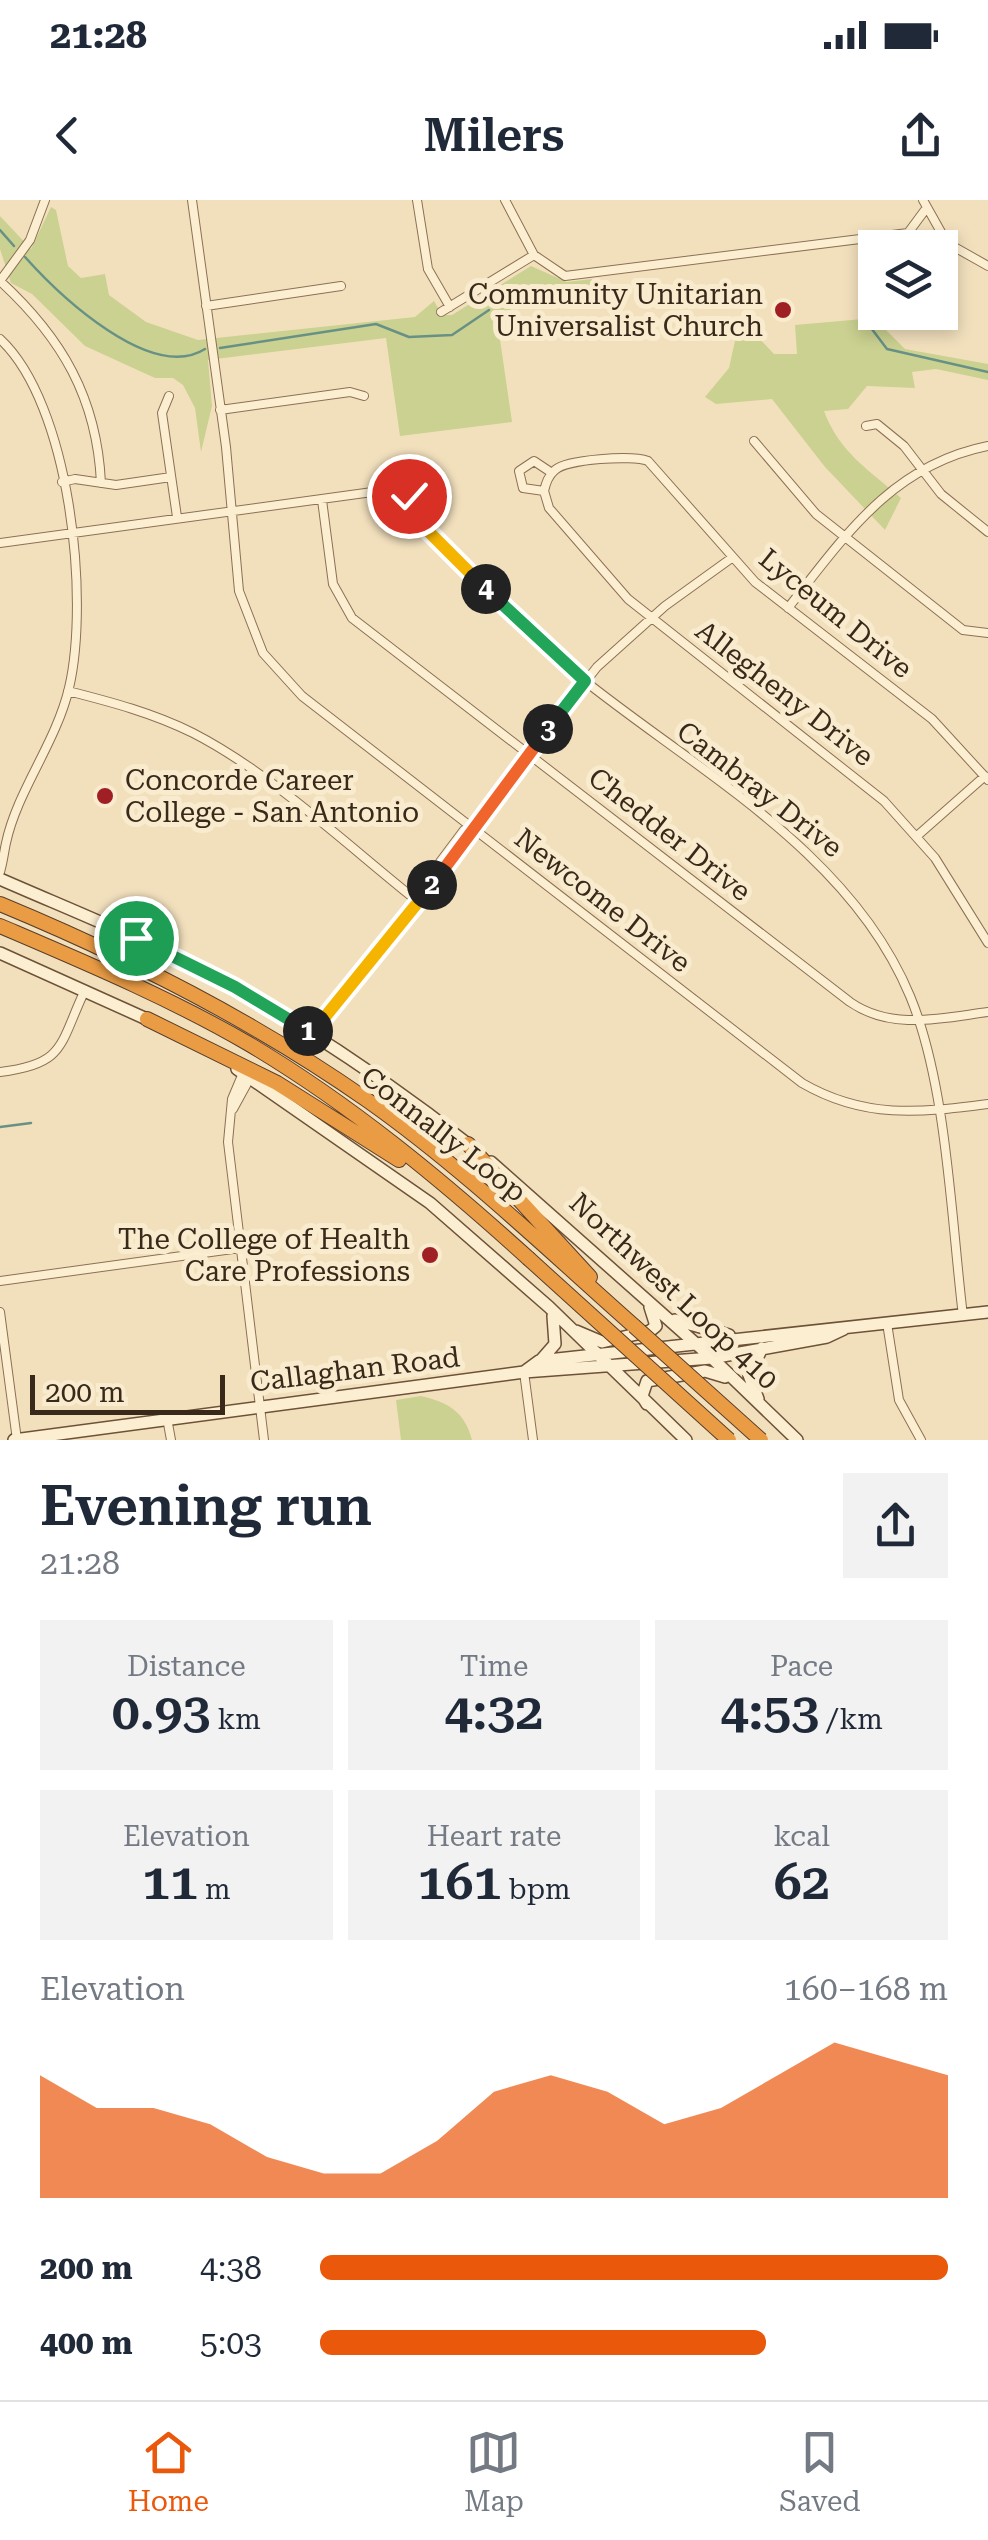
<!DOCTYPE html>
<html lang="en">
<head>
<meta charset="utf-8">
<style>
	:root { --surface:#fff; --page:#f2f2f3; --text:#1f2937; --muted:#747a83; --line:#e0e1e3; --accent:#ea580c }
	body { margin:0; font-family:"Roboto Serif",serif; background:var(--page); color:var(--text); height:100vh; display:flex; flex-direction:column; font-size:38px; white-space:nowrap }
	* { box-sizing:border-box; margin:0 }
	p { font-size:32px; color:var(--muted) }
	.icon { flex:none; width:55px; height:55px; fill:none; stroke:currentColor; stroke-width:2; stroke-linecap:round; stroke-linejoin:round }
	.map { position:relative; height:1240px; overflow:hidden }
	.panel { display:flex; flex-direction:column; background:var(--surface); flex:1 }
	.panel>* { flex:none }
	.fabs { position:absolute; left:858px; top:30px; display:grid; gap:20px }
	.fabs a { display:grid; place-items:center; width:100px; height:100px; border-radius:0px; background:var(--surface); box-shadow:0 5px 15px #0003; font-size:50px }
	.scale { position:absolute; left:30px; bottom:25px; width:195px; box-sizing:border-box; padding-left:10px; border:5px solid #39291b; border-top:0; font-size:28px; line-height:35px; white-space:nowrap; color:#39291b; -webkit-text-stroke:8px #f9ebce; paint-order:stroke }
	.pin { position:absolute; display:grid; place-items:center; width:85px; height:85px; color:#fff; margin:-42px; border:5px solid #fff; border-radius:50%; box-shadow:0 2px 10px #0007 }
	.km { position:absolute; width:50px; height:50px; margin:-25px; border-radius:50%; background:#222; color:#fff; font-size:28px; line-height:50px; text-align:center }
	.round { display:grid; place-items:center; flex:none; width:105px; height:105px; border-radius:0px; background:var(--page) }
	.headline { display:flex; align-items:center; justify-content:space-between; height:170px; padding:0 40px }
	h1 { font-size:55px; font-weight:600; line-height:75px }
	.figures { display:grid; grid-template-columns:repeat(3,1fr); gap:15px; height:170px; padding:10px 40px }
	.figures div { display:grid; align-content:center; border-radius:0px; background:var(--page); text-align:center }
	.figures b { font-size:50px; font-weight:600 }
	.figures small { font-size:28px; font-weight:400 }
	.figures p { font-size:28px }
	.chart { height:280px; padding:20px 40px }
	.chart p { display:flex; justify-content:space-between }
	.chart svg { width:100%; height:180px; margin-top:10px; fill:var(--accent); opacity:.7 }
	ul { padding:0 40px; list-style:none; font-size:32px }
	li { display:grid; grid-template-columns:160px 120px 1fr; align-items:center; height:75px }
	li i { height:25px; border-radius:12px; background:var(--accent) }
	.status { display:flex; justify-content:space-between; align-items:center; height:70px; padding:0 50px; background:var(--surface); direction:ltr }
	.status svg { height:28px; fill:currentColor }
	header { display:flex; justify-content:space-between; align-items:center; height:130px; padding:0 40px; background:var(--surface); font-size:45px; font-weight:600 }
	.menu { display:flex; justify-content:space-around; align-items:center; height:140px; border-top:2px solid var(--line); background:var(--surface); font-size:28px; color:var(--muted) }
	.menu a { display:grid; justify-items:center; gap:5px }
	.menu .current { color:var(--accent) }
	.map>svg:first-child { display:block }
</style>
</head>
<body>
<div class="status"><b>21:28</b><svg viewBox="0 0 49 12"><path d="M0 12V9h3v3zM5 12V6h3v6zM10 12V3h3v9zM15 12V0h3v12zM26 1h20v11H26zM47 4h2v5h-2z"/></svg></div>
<header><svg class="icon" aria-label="back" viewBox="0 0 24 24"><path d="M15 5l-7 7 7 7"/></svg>Milers<svg class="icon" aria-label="share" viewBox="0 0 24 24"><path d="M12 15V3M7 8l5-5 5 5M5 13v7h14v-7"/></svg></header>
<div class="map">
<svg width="988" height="1240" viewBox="0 0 988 1240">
	<rect width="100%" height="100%" fill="#f2e0bd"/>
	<path fill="#cbd190" d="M51,7L56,10L68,66L81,78L105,74L109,95L146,122L198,140L415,117L434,101L442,115H452L531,66L567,82L592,79L594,93L524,100L497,119L512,222L400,236L386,138L208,160L212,206L201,252L195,208L183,185L173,178H155L85,146L32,94L11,83L0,49V16L31,49Z
		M740,118L774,154H797L795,125L874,118L905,149L988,164V180L936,169L912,172L915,188L867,186L848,209L824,211C839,252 869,270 901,298L885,330L825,267L772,199L716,204L705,197L729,168Z
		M421,1196C448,1202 465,1212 472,1240H401L396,1200Z"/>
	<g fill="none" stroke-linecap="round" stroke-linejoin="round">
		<path stroke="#689186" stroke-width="2.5" d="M0,30L14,46
			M25,57C59,95 151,183 205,149
			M860,93L865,120L887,149L988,172
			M220,148L376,124L409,137L452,135L489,110
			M0,927L31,923"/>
		<g stroke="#8c7055" stroke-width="10">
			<path id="minor" d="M192,0L226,247L239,391L263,453L302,496L802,883C864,919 919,913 988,904
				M417,0L428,69L450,107
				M505,0L534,55L565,76L908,33L949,44L988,66
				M923,0L946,41
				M908,33L925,10
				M0,81C62,138 97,198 101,283
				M0,81L30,40L45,0
				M206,106L341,86
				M441,112L534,55
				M0,139C70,204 90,398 69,488C56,543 17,591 6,643C4,652 3,662 0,672
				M169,196L162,213L177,317
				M220,210L350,192L364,196
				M866,226L877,224L904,246L941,294L988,332
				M754,241L816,314L963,430L988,433
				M62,282L75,279L116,285L171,277
				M544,291L523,288L519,271L534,261L552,273
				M322,300L333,384L352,418L850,802C892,831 942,818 988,812
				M0,343L387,290C445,349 501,413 565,465C685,565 848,646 910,796C947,885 951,1018 963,1116
				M788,408C844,337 892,265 988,246
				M68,491C111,502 153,513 193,533C271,573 347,645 416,700
				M988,580L932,519L755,382L648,261C632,255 567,259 555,270C548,276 546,283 544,291L549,308L628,399L884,601L935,658L988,743
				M917,636L985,576
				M446,667L440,662L464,630L472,627
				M312,833L471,635L472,627L597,467L665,406L733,357
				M0,872C66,864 59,845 85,790
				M243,873L232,899L228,942L264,1240
				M233,909L250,878
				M0,1081L240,1048
				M0,1112L17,1240
				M887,1123L899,1200L921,1240
				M524,1172L533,1240
				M167,1218L171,1240"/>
		</g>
		<g stroke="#6d5138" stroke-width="14">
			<path id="secondary" d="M0,679C80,714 162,746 237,789C320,836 398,889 473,948
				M0,753L151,821
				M237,869L430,1003L549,1107L686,1240
				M491,962L712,1158L797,1240
				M675,1120L729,1135
				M576,1131L602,1142L650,1131L656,1126L650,1107
				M541,1160L555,1144L553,1116
				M524,1172L539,1161L988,1112
				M758,1199L749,1175L762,1148
				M647,1204L642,1196L647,1181L705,1171L725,1177
				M14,1240L524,1172L712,1158L827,1137L844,1129"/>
		</g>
		<g stroke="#593e2a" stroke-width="16">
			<path id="motorway" d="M0,704C128,757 254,821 367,900C462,967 547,1049 634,1126
				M0,726C84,762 170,798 249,844C350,904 442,980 528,1058
				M147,819L277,883L399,960
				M468,944L590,1077"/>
		</g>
		<use href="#minor" stroke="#fceed1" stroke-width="8"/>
		<use href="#secondary" stroke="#fceed1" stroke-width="11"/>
		<use href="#motorway" stroke="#ea9c45" stroke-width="14"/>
		<g stroke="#593e2a" stroke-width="16" stroke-linecap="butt">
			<path id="motorway-bridge" d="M528,1058L729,1240
				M634,1126L761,1240"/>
		</g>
		<use href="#motorway-bridge" stroke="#ea9c45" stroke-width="14"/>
	</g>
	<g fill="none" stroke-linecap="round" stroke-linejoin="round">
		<g stroke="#fff" stroke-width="20">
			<path id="split-1" d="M136,738L235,787L308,831"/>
		</g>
		<g stroke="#fff" stroke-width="20">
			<path id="split-2" d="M308,831L312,833L432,685"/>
		</g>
		<g stroke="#fff" stroke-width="20">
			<path id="split-3" d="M432,685L548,529"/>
		</g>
		<g stroke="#fff" stroke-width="20">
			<path id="split-4" d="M486,389L585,481L548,529"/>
		</g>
		<g stroke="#fff" stroke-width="20">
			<path id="split-5" d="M409,296L401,304L486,389"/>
		</g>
		<use href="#split-1" stroke="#22a559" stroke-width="12"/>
		<use href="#split-2" stroke="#f5b400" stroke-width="12"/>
		<use href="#split-3" stroke="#f0652b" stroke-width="12"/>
		<use href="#split-4" stroke="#22a559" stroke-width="12"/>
		<use href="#split-5" stroke="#f5b400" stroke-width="12"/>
	</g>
	<g fill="#a01f24" stroke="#f9ebce" stroke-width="4">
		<circle cx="783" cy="110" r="10"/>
		<circle cx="105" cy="596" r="10"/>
		<circle cx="430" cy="1055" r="10"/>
	</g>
	<g text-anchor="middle" stroke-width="10" stroke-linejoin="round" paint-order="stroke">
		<g font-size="28" fill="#39291b" stroke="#f9ebce" text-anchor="end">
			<text x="763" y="104">Community Unitarian<tspan x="763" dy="32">Universalist Church</tspan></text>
			<text x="125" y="590" text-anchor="start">Concorde Career<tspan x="125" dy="32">College - San Antonio</tspan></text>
			<text x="410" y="1049">The College of Health<tspan x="410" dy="32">Care Professions</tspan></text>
		</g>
		<g font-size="28" fill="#39291b" stroke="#f9ebce">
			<text transform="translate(836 413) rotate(39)" y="10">Lyceum Drive</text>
			<text transform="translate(785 493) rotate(38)" y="10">Allegheny Drive</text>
			<text transform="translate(760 589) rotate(38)" y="10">Cambray Drive</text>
			<text transform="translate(670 634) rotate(38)" y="10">Chedder Drive</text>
			<text transform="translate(603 700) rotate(38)" y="10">Newcome Drive</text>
			<text transform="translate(444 934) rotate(38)" y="10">Connally Loop</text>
			<text transform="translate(674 1091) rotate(43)" y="10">Northwest Loop 410</text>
			<text transform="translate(355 1169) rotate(-7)" y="10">Callaghan Road</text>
		</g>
	</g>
</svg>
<div class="fabs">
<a><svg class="icon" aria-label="layers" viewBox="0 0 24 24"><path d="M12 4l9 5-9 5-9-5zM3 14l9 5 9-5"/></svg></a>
</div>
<div class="scale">200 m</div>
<div class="pin" style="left:136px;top:738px;background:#1e9e55"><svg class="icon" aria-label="arrive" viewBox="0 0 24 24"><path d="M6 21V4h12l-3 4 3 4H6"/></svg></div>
<div class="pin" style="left:409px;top:296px;background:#d93025"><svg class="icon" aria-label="check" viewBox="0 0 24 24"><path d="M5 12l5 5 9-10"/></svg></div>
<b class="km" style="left:308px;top:831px">1</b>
<b class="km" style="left:432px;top:685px">2</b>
<b class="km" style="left:548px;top:529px">3</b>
<b class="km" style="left:486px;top:389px">4</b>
</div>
<section class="panel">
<div class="headline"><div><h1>Evening run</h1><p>21:28</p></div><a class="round"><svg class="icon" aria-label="share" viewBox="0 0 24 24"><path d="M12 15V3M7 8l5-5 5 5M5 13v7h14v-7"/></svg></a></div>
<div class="figures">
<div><p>Distance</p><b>0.93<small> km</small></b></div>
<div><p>Time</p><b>4:32</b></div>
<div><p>Pace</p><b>4:53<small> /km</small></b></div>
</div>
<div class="figures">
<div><p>Elevation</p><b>11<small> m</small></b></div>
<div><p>Heart rate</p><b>161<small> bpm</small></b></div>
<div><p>kcal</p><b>62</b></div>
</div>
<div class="chart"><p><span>Elevation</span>160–168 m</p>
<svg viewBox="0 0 160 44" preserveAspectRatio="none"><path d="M0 44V14L10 22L20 22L30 26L40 34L50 38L60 38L70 30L80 18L90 14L100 18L110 26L120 22L130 14L140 6L150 10L160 14V44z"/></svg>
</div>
<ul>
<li><b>200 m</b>4:38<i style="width:100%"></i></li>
<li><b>400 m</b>5:03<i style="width:71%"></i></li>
</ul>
</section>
<nav class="menu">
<a class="current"><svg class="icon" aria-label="home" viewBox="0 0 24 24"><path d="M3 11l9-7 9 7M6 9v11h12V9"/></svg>Home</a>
<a><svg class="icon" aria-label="map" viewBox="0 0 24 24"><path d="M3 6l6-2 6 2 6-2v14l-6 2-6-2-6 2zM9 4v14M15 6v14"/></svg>Map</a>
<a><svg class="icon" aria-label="saved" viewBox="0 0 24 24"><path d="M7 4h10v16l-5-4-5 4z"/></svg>Saved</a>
</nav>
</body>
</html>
